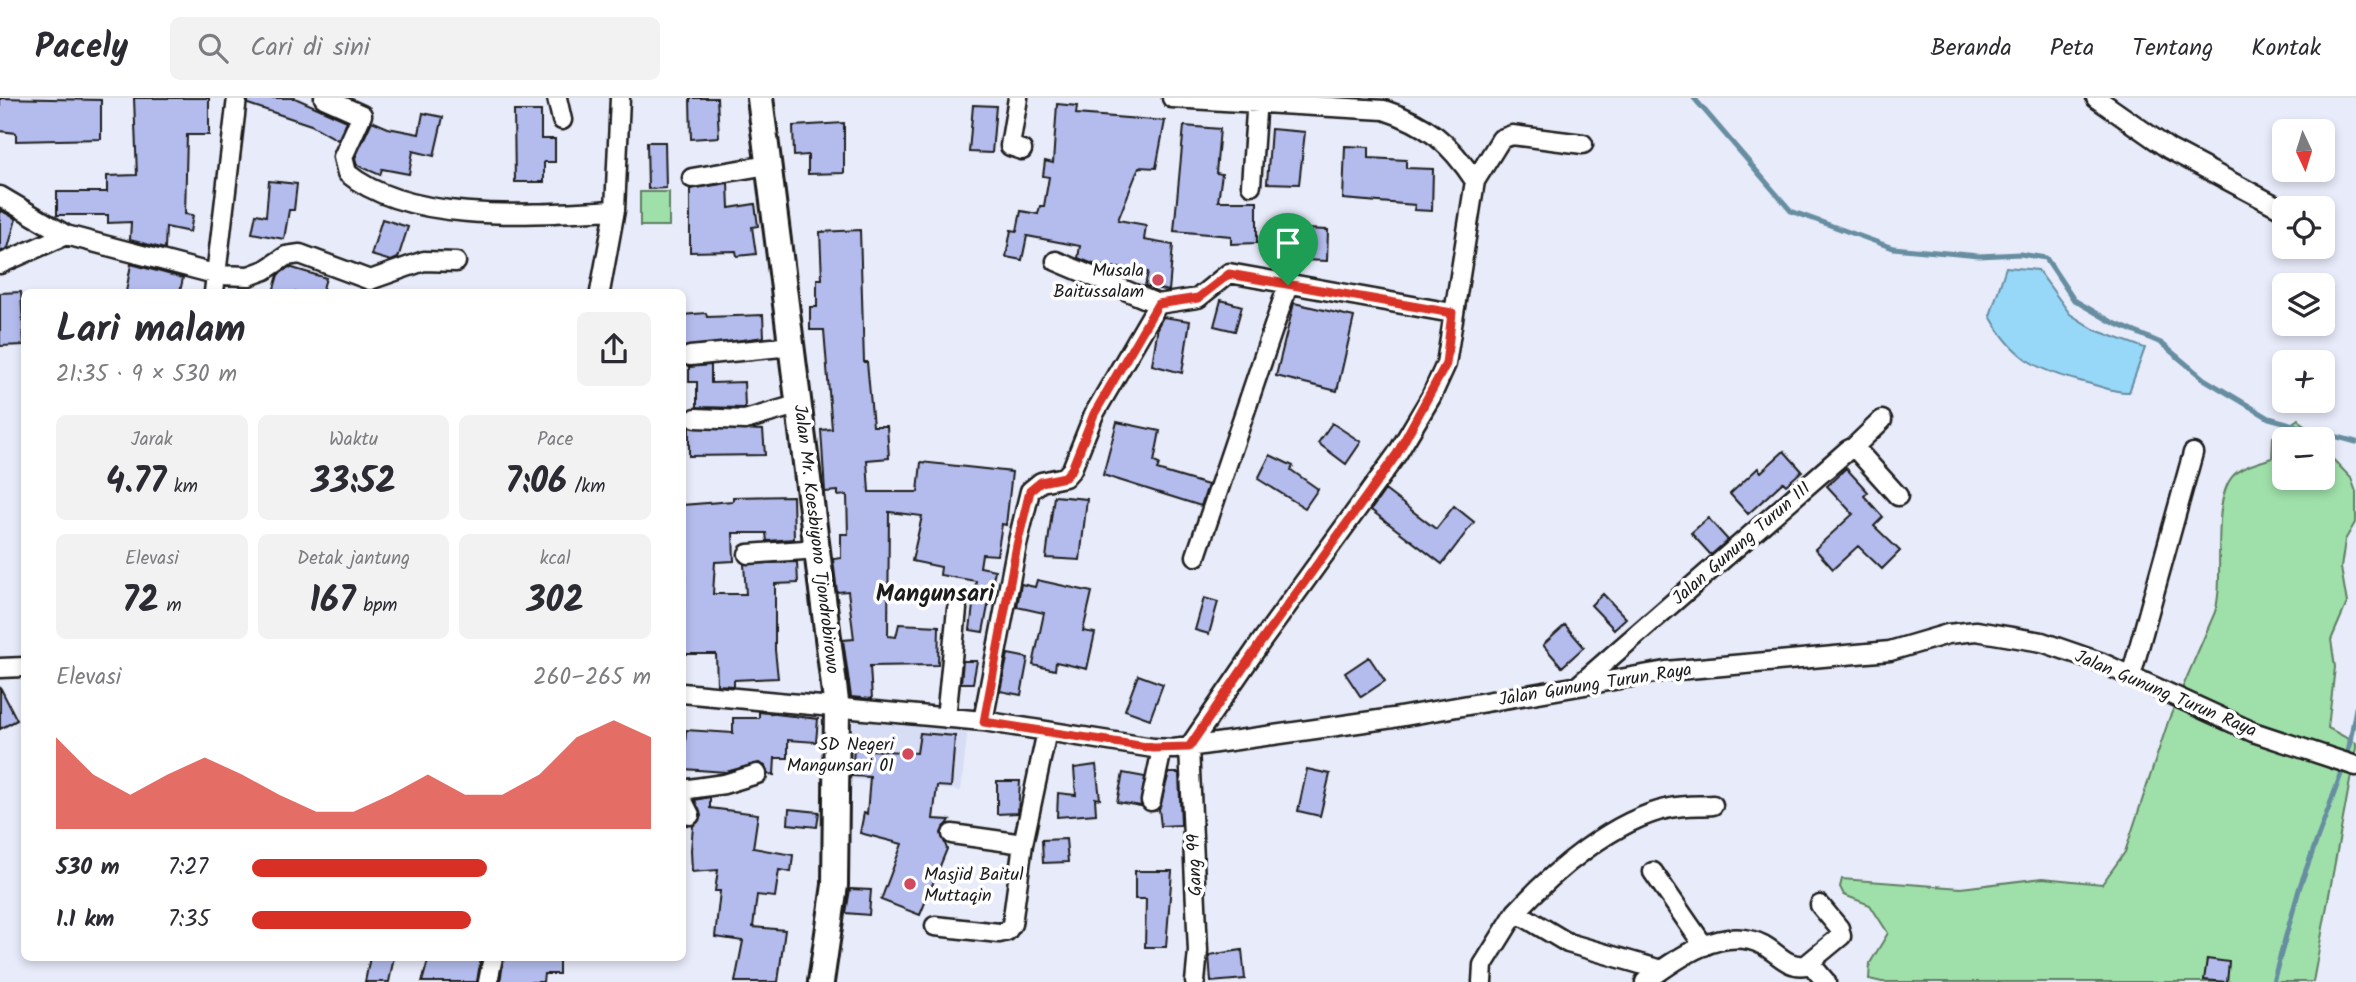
<!DOCTYPE html>
<html lang="id">
<head>
<meta charset="utf-8">
<style>
	:root { --surface:#fff; --page:#f2f2f3; --text:#2b2b33; --muted:#7c7c81; --line:#e1e1e2; --accent:#d93025 }
	body { margin:0; font-family:Kalam,sans-serif; background:var(--page); color:var(--text); height:100vh; display:flex; flex-direction:column; font-size:26px; white-space:nowrap }
	* { box-sizing:border-box; margin:0 }
	p { font-size:23px; color:var(--muted) }
	.icon { flex:none; width:38px; height:38px; fill:none; stroke:currentColor; stroke-width:2; stroke-linecap:round; stroke-linejoin:round }
	.map { position:relative; flex:1; overflow:hidden }
	.sheet { position:absolute; left:21px; top:191px; width:665px; height:672px; display:flex; flex-direction:column; background:var(--surface); border-radius:10px; box-shadow:0 4px 10px #0003 }
	.sheet>* { flex:none }
	.needle { width:46px; rotate:176deg }
	.buttons { position:absolute; left:2272px; top:21px; display:grid; gap:14px }
	.buttons a { display:grid; place-items:center; width:63px; height:63px; border-radius:10px; background:var(--surface); box-shadow:0 4px 10px #0003; font-size:35px }
	.pin { position:absolute; display:grid; place-items:center; width:60px; height:60px; color:#fff; margin:-72px -30px; border-radius:50% 50% 50% 0; rotate:-45deg; box-shadow:0 0 7px #0007 }
	.pin .icon { rotate:45deg }
	.round { display:grid; place-items:center; flex:none; width:74px; height:74px; border-radius:10px; background:var(--page) }
	.headline { display:flex; align-items:center; justify-content:space-between; height:119px; padding:0 35px }
	h1 { font-size:38px; font-weight:800; line-height:52px }
	.stats { display:grid; grid-template-columns:repeat(3,1fr); gap:10px; height:119px; padding:7px 35px }
	.stats div { display:grid; align-content:center; border-radius:10px; background:var(--page); text-align:center }
	.stats b { font-size:35px; font-weight:800 }
	.stats small { font-size:19px; font-weight:400 }
	.stats p { font-size:19px }
	.chart { height:196px; padding:14px 35px }
	.chart p { display:flex; justify-content:space-between }
	.chart svg { width:100%; height:126px; margin-top:7px; fill:var(--accent); opacity:.7 }
	ul { padding:0 35px; list-style:none; font-size:23px }
	li { display:grid; grid-template-columns:112px 84px 1fr; align-items:center; height:52px }
	li i { height:18px; border-radius:9px; background:var(--accent) }
	header { display:flex; align-items:center; gap:42px; box-sizing:border-box; height:98px; padding:0 35px; background:var(--surface); border-bottom:2px solid var(--line) }
	header strong { font-size:33px }
	nav { display:flex; gap:38px; margin-inline-start:auto; font-size:24px }
	.search { width:490px; height:63px; background:var(--page); display:flex; align-items:center; gap:18px; box-sizing:border-box; padding:0 24px; border-radius:10px; color:var(--muted); font-size:26px }
	.map>svg:first-child { display:block }
</style>
</head>
<body>
<header>
<strong>Pacely</strong>
<div class="search"><svg class="icon" aria-label="search" viewBox="0 0 24 24"><circle cx="10" cy="10" r="6"/><path d="M15 15l6 6"/></svg>Cari di sini</div>
<nav><a>Beranda</a><a>Peta</a><a>Tentang</a><a>Kontak</a></nav>
</header>
<div class="map">
<svg width="2356" height="884" viewBox="0 0 2356 884">
	<rect width="100%" height="100%" fill="#e8ebfa"/>
	<filter id="ink" filterUnits="userSpaceOnUse"><feTurbulence type="fractalNoise" baseFrequency=".0143" numOctaves="2"/><feDisplacementMap in="SourceGraphic" scale="14" xChannelSelector="R" yChannelSelector="G"/><feConvolveMatrix kernelMatrix="1 2 1 2 8 2 1 2 1" color-interpolation-filters="sRGB"/></filter>
	<g filter="url(#ink)">
		<path fill="#d8ddf6" d="M854,618L968,630L961,693L848,681Z"/>
		<path fill="#9fe0aa" stroke="#5e7e63" stroke-width="2" d="M640,94H669V128H640Z
			M2298,321L2315,341H2284V380H2322V350L2351,380L2356,394V423L2345,442L2341,470L2347,505L2331,542L2335,569L2328,630L2356,645V650L2313,884H1882L1869,881L1870,865L1888,835L1870,807L1844,797L1840,789L1842,781L1961,790L2043,780L2102,786L2125,754L2169,621L2215,514C2226,478 2208,396 2237,374C2246,367 2261,364 2272,360L2273,339Z"/>
		<path fill="#97d8f8" stroke="#668da0" stroke-width="2" d="M2006,169L2038,172L2070,216L2095,232L2145,250L2129,294C2116,295 2103,289 2091,286C2041,273 2016,265 1990,218Z"/>
		<g fill="none" stroke-linecap="round" stroke-linejoin="round">
			<path stroke="#668da0" stroke-width="5" d="M1694,0L1791,113L1893,150L1979,158L2020,156L2046,160L2074,202L2112,224L2161,245L2204,281L2269,320L2356,344
				M2273,884L2300,788L2347,660L2356,610"/>
		</g>
		<path fill="#b3bced" stroke="#1c1c1c" stroke-width="2" d="M0,0L101,2V41L16,43V35L0,33Z
			M134,0H209V37H187L185,116L193,117L190,134L166,129L165,151L130,142L131,124L108,125V117H57V94H107V78L137,77Z
			M248,0H295L347,23L338,42L311,27L248,6Z
			M690,0H717L719,39L691,41Z
			M1057,6L1077,8L1076,16L1165,23L1156,70L1139,69L1118,122L1146,127L1144,142L1173,147L1169,193L1145,188L1148,174L1096,167L1078,160L1080,148L1027,138L1022,162L1006,159L1011,132L1017,133L1021,113L1038,116L1040,108H1044L1049,79L1043,78L1045,63L1053,65Z
			M973,7L996,8L992,55L969,54Z
			M514,13H541V41H555V64H544V84H515Z
			M423,15L443,19L434,58L413,53L409,76L382,71L380,77L357,67L355,60L372,23L388,30L419,36Z
			M844,25V75L808,76V57L794,58L793,28Z
			M1184,28L1220,31L1216,75L1222,76L1218,103H1257V145L1231,146V138L1174,133Z
			M1271,31L1305,34L1299,86L1267,85Z
			M647,44H665L666,90L648,91Z
			M1345,48L1369,49V60L1406,62V70L1433,71L1432,113L1414,112L1415,107L1343,101Z
			M269,83L297,86L294,112H289L284,141L252,135L256,116L266,118Z
			M728,85L729,110L755,106L758,128L752,129L756,156L737,158L736,153L690,154V91Z
			M0,112L16,121L8,150L0,154Z
			M382,121L408,129L398,160L391,163L371,157Z
			M1304,131L1328,132L1327,163L1303,162Z
			M860,132L864,264H867L873,328H887L889,360L867,362L869,394H918L921,364L1012,374L1006,427L1002,426L997,457L982,456L980,469L995,472L983,534L970,532L976,483L940,477L941,469L912,463L922,418L889,414L888,538L896,539L899,526L939,528L938,567L870,568L872,601L851,599L843,542L854,541L848,493L837,494L833,461L841,460V436H848L847,397L838,398V393L825,394L821,332L832,331L824,232H810V209H817V181H822L820,134Z
			M131,166L183,180L180,194H126Z
			M289,169L326,180L322,194H273L278,177Z
			M21,194L24,247L0,248V195Z
			M1221,202L1242,208L1235,233L1214,228Z
			M1294,205L1354,219L1337,293L1276,278Z
			M706,215L707,219L763,217L764,239L682,250V217Z
			M1163,219L1190,223L1182,275L1152,267L1158,228Z
			M711,267V285L744,284L745,310L697,309V284H689V269Z
			M1117,324L1160,333L1154,364L1159,366L1157,372L1208,387L1201,408L1103,377Z
			M1332,325L1361,344L1346,366L1318,345Z
			M689,329L763,332L765,357L689,358Z
			M1784,353L1802,373L1786,387L1783,384L1748,416L1730,396L1758,370L1761,374Z
			M1270,357L1293,368L1291,372L1318,391L1305,410L1258,381Z
			M1846,370L1868,394L1864,398L1883,419L1874,428L1900,453L1882,471L1858,448L1833,471L1815,451L1853,416L1827,388Z
			M1385,392L1436,431L1454,408L1474,424L1442,466L1371,412Z
			M793,398L794,441L767,443L766,435H733L734,463L715,464L713,496H746L744,466L797,464L798,485L775,486V552L778,580L734,582V588L717,587L716,556H682L687,441H682V407L733,403V399Z
			M1054,398L1087,401L1080,462L1046,460Z
			M1708,420L1728,442L1711,457L1691,435Z
			M1037,482L1092,494L1083,533L1095,535L1087,571L1056,564L1055,572L1033,567L1044,515L1017,509L1021,486L1035,489Z
			M1603,496L1626,520L1614,531L1591,507Z
			M1204,500L1218,504L1209,536L1195,532Z
			M1565,527L1584,549L1562,569L1543,547Z
			M1008,556L1028,560L1021,597L1000,593Z
			M1369,559L1385,583L1361,599L1345,575Z
			M963,563H977L973,585H961Z
			M1138,577L1163,586L1150,621L1125,612Z
			M0,589L17,622L0,631Z
			M759,614L818,621L816,644L788,642V660H775L774,677L768,676L765,668L759,665L726,674L684,671L686,632L733,635V620H759Z
			M920,635L955,638L951,689L937,688L933,721L950,722L941,735L947,751L920,817L881,802L902,746L860,735L864,715L867,716L870,679L852,678L854,651L917,655Z
			M1096,667L1100,701L1095,700L1096,716L1057,719L1058,695L1076,697L1074,670Z
			M1307,671L1330,676L1320,718L1298,713Z
			M1123,675L1145,679L1141,708L1117,704Z
			M1169,675H1179L1181,727L1161,728L1159,711Z
			M997,683H1020L1018,715L997,716Z
			M710,699V710L758,716L753,750L793,757L791,774L779,772L775,799L757,797L753,829L785,832L778,884H735L743,843L715,839L720,793H715L718,772L692,774L691,752L693,728L701,718L695,702Z
			M789,711L819,714L817,729L788,726Z
			M1066,741L1068,764L1043,765L1042,742Z
			M1135,773H1172L1166,849H1145L1146,801H1135Z
			M850,791L871,792L869,817L846,815Z
			M1242,852L1245,881L1211,884L1209,857Z
			M370,859H394L389,884H365Z
			M429,859H481L477,884H422Z
			M504,859H559V876H544L543,884H500Z
			M2207,861L2229,864L2227,884L2204,882Z"/>
		<g fill="none" stroke-linecap="round" stroke-linejoin="round">
			<g stroke="#1c1c1c" stroke-width="23">
				<path id="street" d="M324,0L362,17L343,59L347,75C410,127 537,116 615,112
					M557,0L562,22
					M1018,0L1010,48L1022,52
					M1172,0L1384,12C1427,26 1450,45 1475,83L1446,266L1431,299L1397,356L1261,544L1189,649L1198,853L1195,884
					M2096,0L2169,51L2284,112
					M692,80L768,67
					M1475,83L1501,41L1512,37L1583,46
					M1251,87L1257,0
					M0,98L66,137
					M1056,163L1158,206
					M0,166L66,137L218,177L249,178L265,172L286,158L300,156L370,182L424,163L456,164
					M214,194L237,0
					M600,194L615,112L620,0
					M690,258L792,248
					M696,320L745,322L800,306
					M1854,349L1882,322
					M748,456L819,451
					M1196,458L1288,187
					M0,570L24,569
					M2131,578L2193,355
					M1580,586L1848,352L1854,349L1898,398
					M682,595L983,623L1153,650L1174,651L1393,620L1666,573L1890,553L1948,536L1976,533L2042,544L2100,564L2253,634L2356,668
					M946,620L957,511
					M983,623L1017,447L1030,393L1041,384L1065,379L1072,371L1094,316L1158,206L1198,200L1229,175L1452,215
					M682,692L724,686L757,676
					M682,701L690,717
					M1151,703L1162,651
					M952,736L1023,746
					M1653,774L1704,848
					M935,828L999,835L1007,833L1012,826L1023,746L1047,633
					M1810,865L1826,884
					M1661,872L1568,845L1516,814C1554,773 1613,722 1670,710C1684,707 1699,708 1713,707
					M488,884L493,859
					M1482,884L1483,867L1516,814
					M1645,884C1676,861 1723,826 1763,847C1778,855 1787,870 1806,867L1841,838L1839,830L1820,807"/>
			</g>
			<g stroke="#1c1c1c" stroke-width="30">
				<path id="secondary" d="M760,0L837,611L835,787L821,884"/>
			</g>
			<use href="#street" stroke="#fff" stroke-width="18"/>
			<use href="#secondary" stroke="#fff" stroke-width="24"/>
		</g>
	</g>
	<g fill="none" stroke-linecap="round" stroke-linejoin="round" filter="url(#ink)">
		<g stroke="#fff" stroke-width="14">
			<path id="route" d="M1229,176L1452,215L1446,266L1397,356L1261,544L1189,649L1153,650L984,624L1017,447L1030,393L1041,384L1065,379L1072,371L1094,316L1158,206L1198,200Z"/>
		</g>
		<use href="#route" stroke="#d93025" stroke-width="9"/>
	</g>
	<g fill="#d1495b" stroke="#fff" stroke-width="2.5">
		<circle cx="1158" cy="182" r="7"/>
		<circle cx="908" cy="656" r="7"/>
		<circle cx="910" cy="786" r="7"/>
	</g>
	<g text-anchor="middle" stroke-width="7" stroke-linejoin="round" paint-order="stroke">
		<g font-size="18" fill="#1c1c1c" stroke="#fff" text-anchor="end">
			<text x="1144" y="178">Musala<tspan x="1144" dy="21">Baitussalam</tspan></text>
			<text x="894" y="652">SD Negeri<tspan x="894" dy="21">Mangunsari 01</tspan></text>
			<text x="924" y="782" text-anchor="start">Masjid Baitul<tspan x="924" dy="21">Muttaqin</tspan></text>
		</g>
		<g font-size="18" fill="#1c1c1c" stroke="#fff">
			<text transform="translate(817 441) rotate(83)" y="6">Jalan Mr. Koesbiyono Tjondrobirowo</text>
			<text transform="translate(1741 445) rotate(-41)" y="6">Jalan Gunung Turun III</text>
			<text transform="translate(1595 586) rotate(-9)" y="6">Jalan Gunung Turun Raya</text>
			<text transform="translate(2166 595) rotate(23)" y="6">Jalan Gunung Turun Raya</text>
			<text transform="translate(1194 767) rotate(-92)" y="6">Gang 99</text>
		</g>
		<g font-size="24" font-weight="bold" fill="#1c1c1c" stroke="#fff">
			<text x="935" y="503">Mangunsari</text>
		</g>
	</g>
</svg>
<div class="buttons">
<a><svg class="needle" viewBox="-14 -14 28 28"><path d="M0-13l5 13h-10z" fill="#e53935"/><path d="M0 13l5-13h-10z" fill="#7c7c81"/></svg></a>
<a><svg class="icon" aria-label="locate" viewBox="0 0 24 24"><circle cx="12" cy="12" r="6"/><path d="M12 2v4M12 18v4M2 12h4M18 12h4"/></svg></a>
<a><svg class="icon" aria-label="layers" viewBox="0 0 24 24"><path d="M12 4l9 5-9 5-9-5zM3 14l9 5 9-5"/></svg></a>
<a>+</a>
<a>−</a>
</div>
<div class="pin" style="left:1288px;top:187px;background:#1e9e55"><svg class="icon" aria-label="arrive" viewBox="0 0 24 24"><path d="M6 21V4h12l-3 4 3 4H6"/></svg></div>
<section class="sheet">
<div class="headline"><div><h1>Lari malam</h1><p>21:35 · 9 × 530 m</p></div><a class="round"><svg class="icon" aria-label="share" viewBox="0 0 24 24"><path d="M12 15V3M7 8l5-5 5 5M5 13v7h14v-7"/></svg></a></div>
<div class="stats">
<div><p>Jarak</p><b>4.77<small> km</small></b></div>
<div><p>Waktu</p><b>33:52</b></div>
<div><p>Pace</p><b>7:06<small> /km</small></b></div>
</div>
<div class="stats">
<div><p>Elevasi</p><b>72<small> m</small></b></div>
<div><p>Detak jantung</p><b>167<small> bpm</small></b></div>
<div><p>kcal</p><b>302</b></div>
</div>
<div class="chart"><p><span>Elevasi</span>260–265 m</p>
<svg viewBox="0 0 160 44" preserveAspectRatio="none"><path d="M0 44V12L10 25L20 32L30 25L40 19L50 25L60 32L70 38L80 38L90 32L100 25L110 32L120 32L130 25L140 12L150 6L160 12V44z"/></svg>
</div>
<ul>
<li><b>530 m</b>7:27<i style="width:59%"></i></li>
<li><b>1.1 km</b>7:35<i style="width:55%"></i></li>
</ul>
</section>
</div>
</body>
</html>
